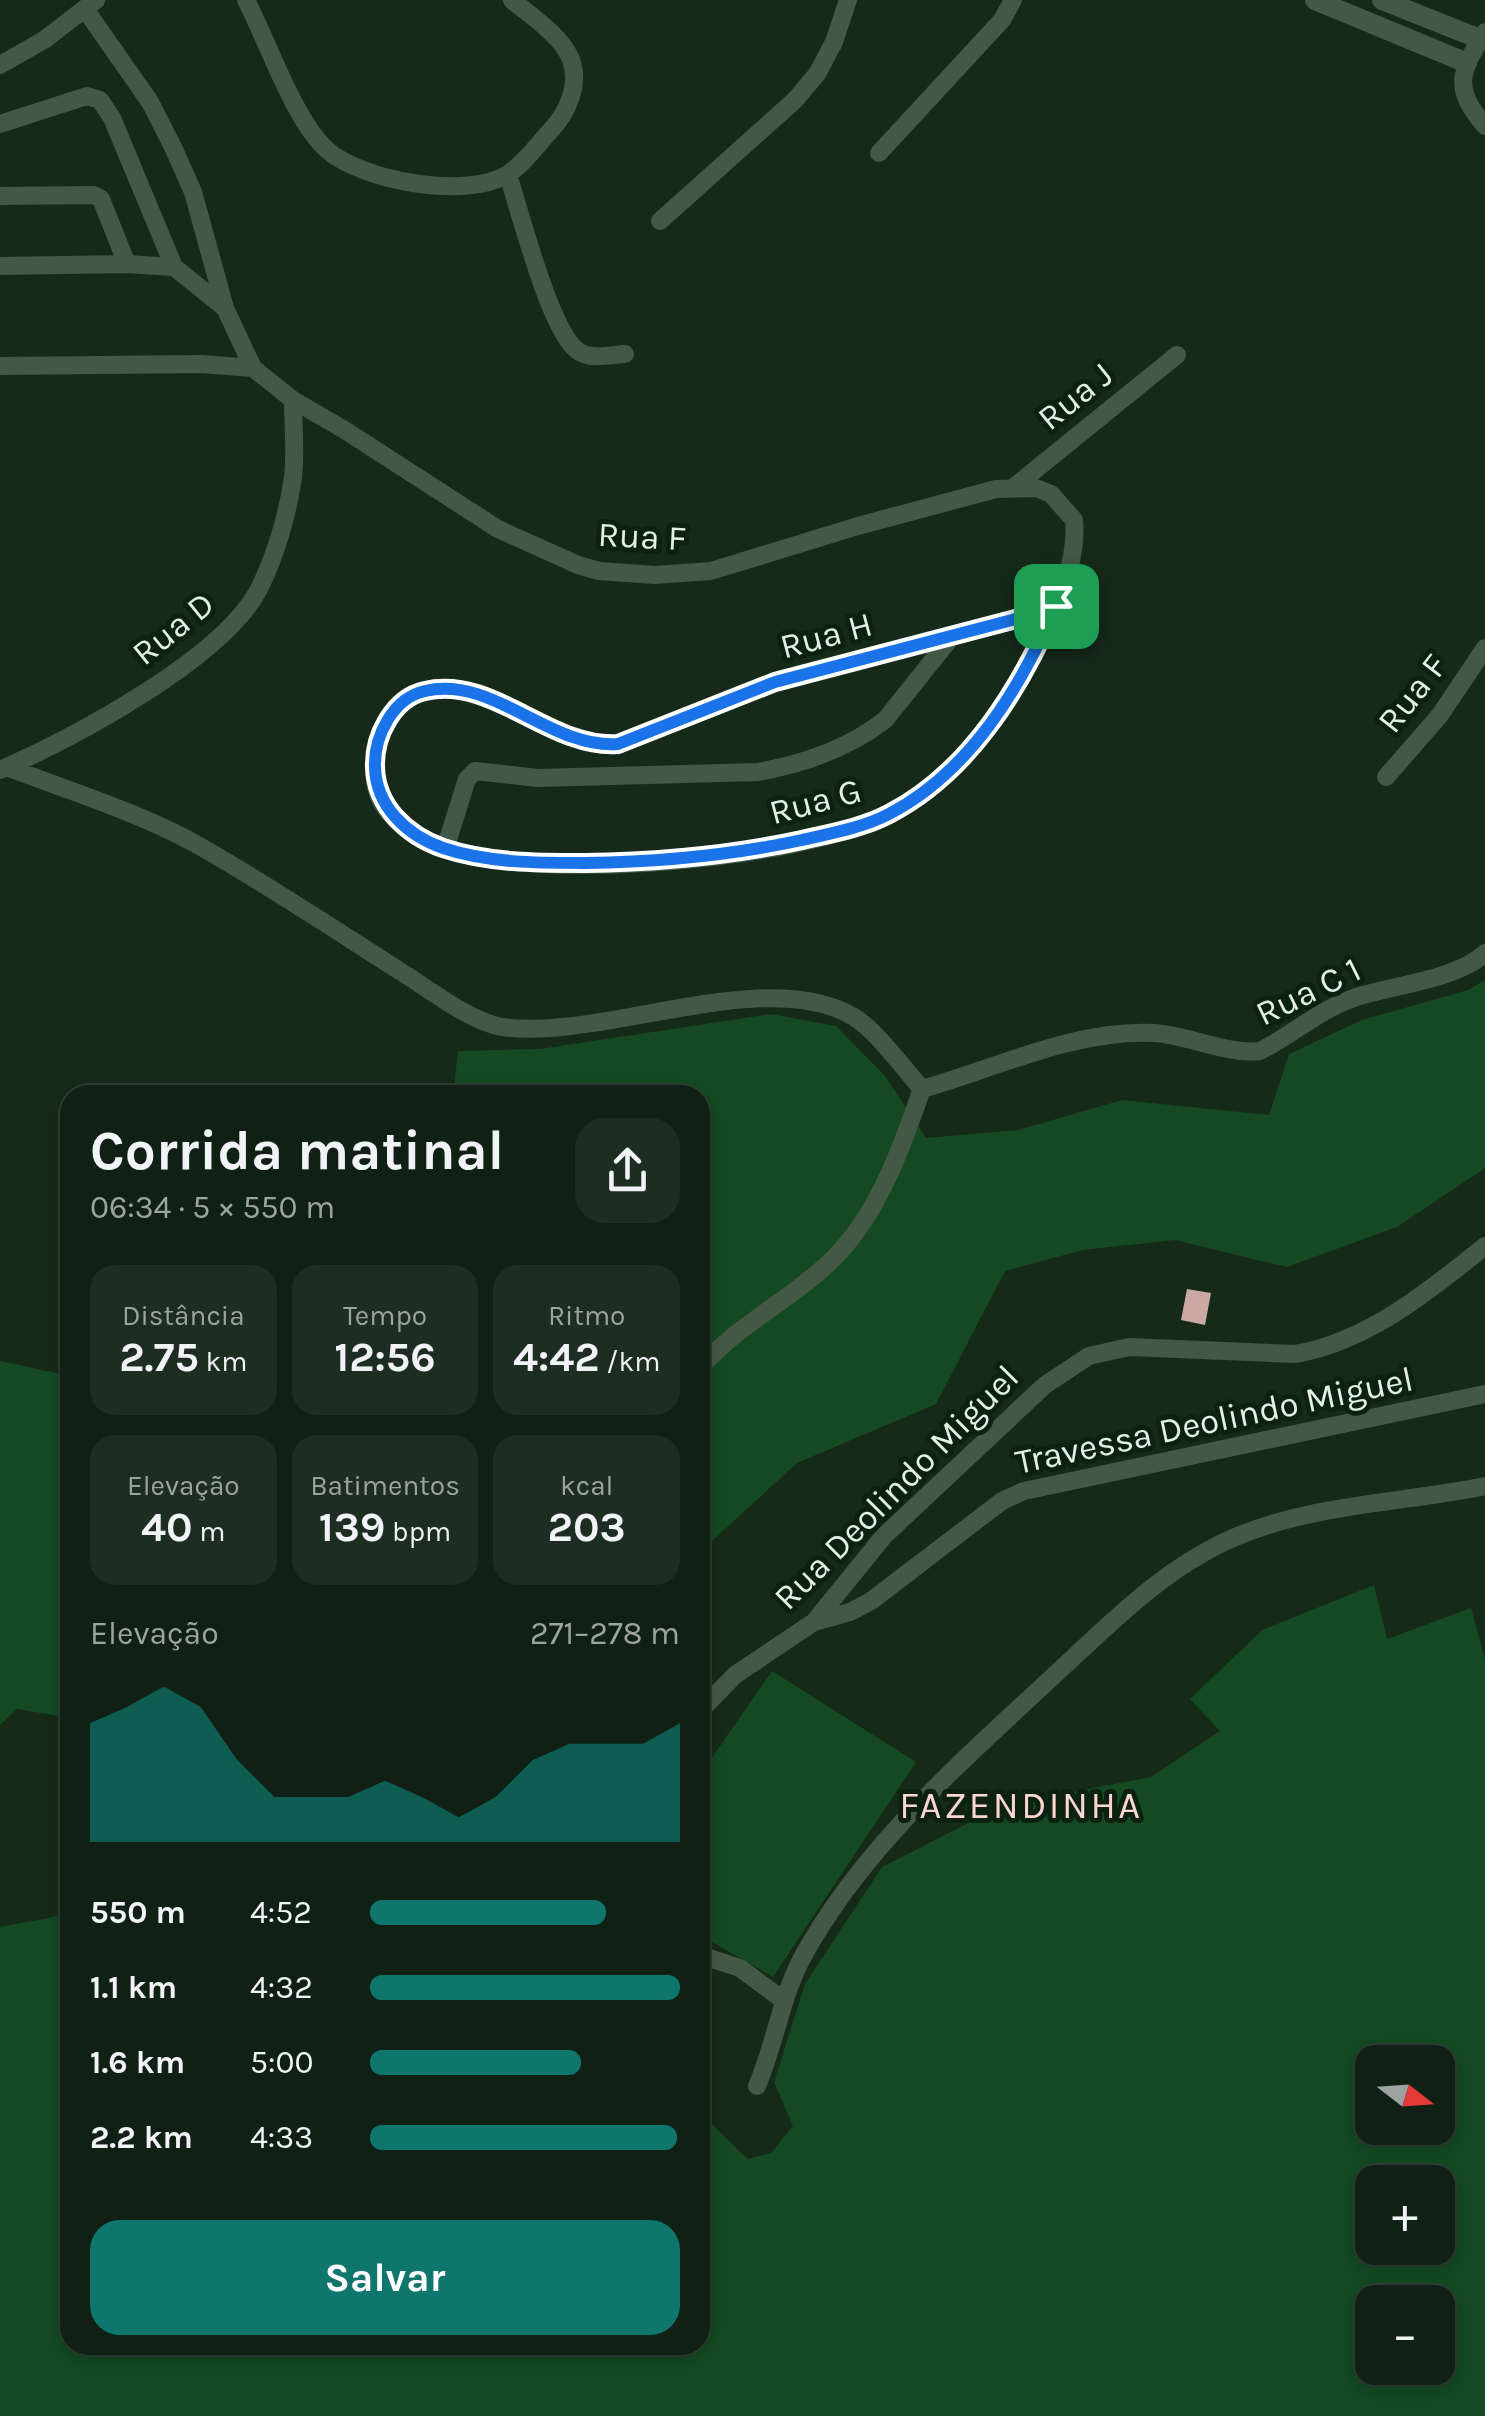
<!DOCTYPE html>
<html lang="pt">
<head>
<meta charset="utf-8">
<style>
	:root { --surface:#102014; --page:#1e2d22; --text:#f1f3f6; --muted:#9ca3a0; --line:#303e34; --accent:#0f766e }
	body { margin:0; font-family:Karla,sans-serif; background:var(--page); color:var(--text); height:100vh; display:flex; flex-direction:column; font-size:38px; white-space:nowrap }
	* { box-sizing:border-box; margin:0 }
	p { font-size:32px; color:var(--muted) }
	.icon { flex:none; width:55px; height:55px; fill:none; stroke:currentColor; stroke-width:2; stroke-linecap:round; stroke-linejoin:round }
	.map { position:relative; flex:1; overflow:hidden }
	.sheet { position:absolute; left:60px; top:1085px; width:650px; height:1270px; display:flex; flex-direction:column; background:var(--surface); border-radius:30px; box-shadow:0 5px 15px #0003,0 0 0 2px var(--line) }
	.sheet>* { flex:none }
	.needle { width:65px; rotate:107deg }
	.fabs { position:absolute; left:1355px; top:2045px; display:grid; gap:20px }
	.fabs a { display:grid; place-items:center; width:100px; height:100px; border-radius:20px; background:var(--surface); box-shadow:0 5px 15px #0003,0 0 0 2px var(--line); font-size:50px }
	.pin { position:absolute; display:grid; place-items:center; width:85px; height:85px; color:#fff; margin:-42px; border-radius:20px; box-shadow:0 5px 15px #0006 }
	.round { display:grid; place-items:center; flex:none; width:105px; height:105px; border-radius:30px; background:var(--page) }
	.headline { display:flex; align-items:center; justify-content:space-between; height:170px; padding:0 30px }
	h1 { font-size:55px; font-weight:700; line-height:75px }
	.metrics { display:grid; grid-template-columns:repeat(3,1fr); gap:15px; height:170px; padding:10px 30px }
	.metrics div { display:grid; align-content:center; border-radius:25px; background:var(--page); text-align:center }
	.metrics b { font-size:42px; font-weight:700 }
	.metrics small { font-size:28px; font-weight:400 }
	.metrics p { font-size:28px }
	.chart { height:280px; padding:20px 30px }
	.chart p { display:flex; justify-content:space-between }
	.chart svg { width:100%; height:180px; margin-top:10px; fill:var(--accent); opacity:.7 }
	.primary-button { display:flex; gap:20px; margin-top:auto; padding:20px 30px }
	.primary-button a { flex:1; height:115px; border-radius:30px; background:var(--accent); color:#fff; font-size:40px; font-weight:700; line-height:115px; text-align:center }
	ul { padding:0 30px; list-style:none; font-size:32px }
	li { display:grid; grid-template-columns:160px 120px 1fr; align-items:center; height:75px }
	li i { height:25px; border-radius:12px; background:var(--accent) }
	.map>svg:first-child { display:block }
</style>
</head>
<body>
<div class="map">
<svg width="1485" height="2416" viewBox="0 0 1485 2416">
	<rect width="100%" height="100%" fill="#162a1a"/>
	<path fill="#144922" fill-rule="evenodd" d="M1485,980V1168L1397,1227L1287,1267L1175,1240L1083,1250L1005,1271L936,1404L797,1463L713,1540L700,1547V1095H453L458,1051L540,1049L771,1014L836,1026L885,1076L926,1138L1018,1130L1122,1100L1269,1115L1289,1054L1362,1020L1468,990Z
		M0,1361L70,1376V1718L17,1709L0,1725Z
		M1374,1585L1387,1639L1471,1608L1485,1659V2416H0V1927L70,1914V2345H700V2113L748,2159L771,2153L793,2126L774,2082L805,1984L882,1867L1004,1805L1151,1777L1220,1731L1190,1699L1262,1630ZM1372,2062H1438V2128H1372ZM1438,2182V2248H1372V2182ZM1438,2302V2368H1372V2302Z
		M772,1671L916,1762L773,1977L700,1935V1775Z"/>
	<path fill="#caa8a3" d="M1187,1289L1211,1293L1205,1325L1181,1320Z"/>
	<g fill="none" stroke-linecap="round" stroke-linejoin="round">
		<path stroke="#435946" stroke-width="18" d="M246,0C268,42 293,118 326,149C361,181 467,200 508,174C524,164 539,143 551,130C568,112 580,84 571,60C562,36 531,16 512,0
			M85,9L150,102L173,147L193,192L225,308L253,368L293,400L343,429L498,529L578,565L599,571L655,575L711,571L858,526L996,489L1036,488L1051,494L1074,520C1078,564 1056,610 1036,648C1002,713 955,781 887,815C794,861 540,882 442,848C423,841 399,826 386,809C359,773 380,701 426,691C494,676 550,750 618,744L775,682L1012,621L1056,606
			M1485,32C1459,73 1453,88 1485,126
			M0,65L44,40L96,0
			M0,124L87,96L100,100L112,118L174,267
			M879,153L1002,20L1013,0
			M508,175C520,211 550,332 578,351C590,360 611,355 625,354
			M0,196L94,195L101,199L127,264
			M660,221L795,100L817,74L834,42L848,0
			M0,266L127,264L174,267L225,308
			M0,366L201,364L253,368
			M1014,487L1177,355
			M7,767C72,792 142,813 203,848C271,887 337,931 403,973C430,990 471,1022 502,1027C604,1041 766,964 854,1017C877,1031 903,1068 922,1089
			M0,770C73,738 225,658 260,587C276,554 288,513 293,477C296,452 293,425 293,400
			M1386,777L1440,715L1485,648
			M445,849L467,779L475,771L538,778L758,772C802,764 849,748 885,720L953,635
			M922,1089C996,1068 1076,1029 1154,1033C1187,1035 1228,1055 1260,1051C1292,1035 1319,1010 1354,998C1392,985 1456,980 1485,953
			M700,1368C737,1326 780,1306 821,1270C875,1224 899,1154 922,1089
			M814,1622L850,1612L871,1601L1002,1501L1024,1491L1485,1394
			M700,1711L735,1675L814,1622L884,1536L1045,1385L1089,1356L1129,1347L1295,1354C1367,1342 1429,1291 1485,1246
			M700,1955L740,1968L783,2000
			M757,2086C775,2044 781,1998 802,1958C862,1848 958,1765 1048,1681C1106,1628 1160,1570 1233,1538C1311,1504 1402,1503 1485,1486"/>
		<path stroke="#435946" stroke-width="20" d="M1315,0L1467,63
			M1382,0L1480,39"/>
	</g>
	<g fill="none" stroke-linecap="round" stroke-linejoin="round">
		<g stroke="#fff" stroke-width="20">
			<path id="route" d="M1056,606C1021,687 970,772 889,814C862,828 832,833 802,840C728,856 660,862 585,863C538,863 488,863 443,848C406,835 376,806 375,767C374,736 393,698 425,691C493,675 550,749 618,744L775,682L1012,620Z"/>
		</g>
		<use href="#route" stroke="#1a73e8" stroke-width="12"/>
	</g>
	<g text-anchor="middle" stroke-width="10" stroke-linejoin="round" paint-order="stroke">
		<g font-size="35" fill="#e3f0e5" stroke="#0d2111">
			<text transform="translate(1075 396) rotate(-39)" y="12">Rua J</text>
			<text transform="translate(642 536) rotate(3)" y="12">Rua F</text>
			<text transform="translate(173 628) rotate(-39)" y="12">Rua D</text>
			<text transform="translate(826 635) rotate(-15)" y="12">Rua H</text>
			<text transform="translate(1412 693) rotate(-52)" y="12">Rua F</text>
			<text transform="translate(815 801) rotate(-15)" y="12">Rua G</text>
			<text transform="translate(1308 991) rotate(-26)" y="12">Rua C 1</text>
			<text transform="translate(1214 1420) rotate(-12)" y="12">Travessa Deolindo Miguel</text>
			<text transform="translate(896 1487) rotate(-45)" y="12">Rua Deolindo Miguel</text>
		</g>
		<g font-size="38" letter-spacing="2.5" fill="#fad7d2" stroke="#0d2111">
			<text x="1021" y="1818">FAZENDINHA</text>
		</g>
	</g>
</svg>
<div class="fabs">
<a><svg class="needle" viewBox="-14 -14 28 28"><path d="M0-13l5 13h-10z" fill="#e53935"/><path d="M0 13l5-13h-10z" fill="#9ca3a0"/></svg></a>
<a>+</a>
<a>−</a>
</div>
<div class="pin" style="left:1056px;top:606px;background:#1e9e55"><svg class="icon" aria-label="arrive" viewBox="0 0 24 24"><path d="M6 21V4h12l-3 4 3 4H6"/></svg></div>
<section class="sheet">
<div class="headline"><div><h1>Corrida matinal</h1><p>06:34 · 5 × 550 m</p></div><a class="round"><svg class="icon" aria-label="share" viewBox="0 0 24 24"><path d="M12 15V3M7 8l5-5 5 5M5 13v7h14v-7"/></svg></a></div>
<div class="metrics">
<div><p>Distância</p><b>2.75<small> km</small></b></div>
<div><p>Tempo</p><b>12:56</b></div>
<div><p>Ritmo</p><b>4:42<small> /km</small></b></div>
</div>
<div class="metrics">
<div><p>Elevação</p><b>40<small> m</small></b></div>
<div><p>Batimentos</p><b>139<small> bpm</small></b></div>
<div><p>kcal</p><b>203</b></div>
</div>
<div class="chart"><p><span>Elevação</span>271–278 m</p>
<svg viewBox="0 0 160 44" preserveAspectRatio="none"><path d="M0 44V15L10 11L20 6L30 11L40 24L50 33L60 33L70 33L80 29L90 33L100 38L110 33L120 24L130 20L140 20L150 20L160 15V44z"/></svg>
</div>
<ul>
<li><b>550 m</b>4:52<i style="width:76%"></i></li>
<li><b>1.1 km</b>4:32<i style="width:100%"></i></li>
<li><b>1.6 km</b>5:00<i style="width:68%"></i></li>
<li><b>2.2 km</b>4:33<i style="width:99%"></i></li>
</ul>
<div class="primary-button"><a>Salvar</a></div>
</section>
</div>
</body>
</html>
